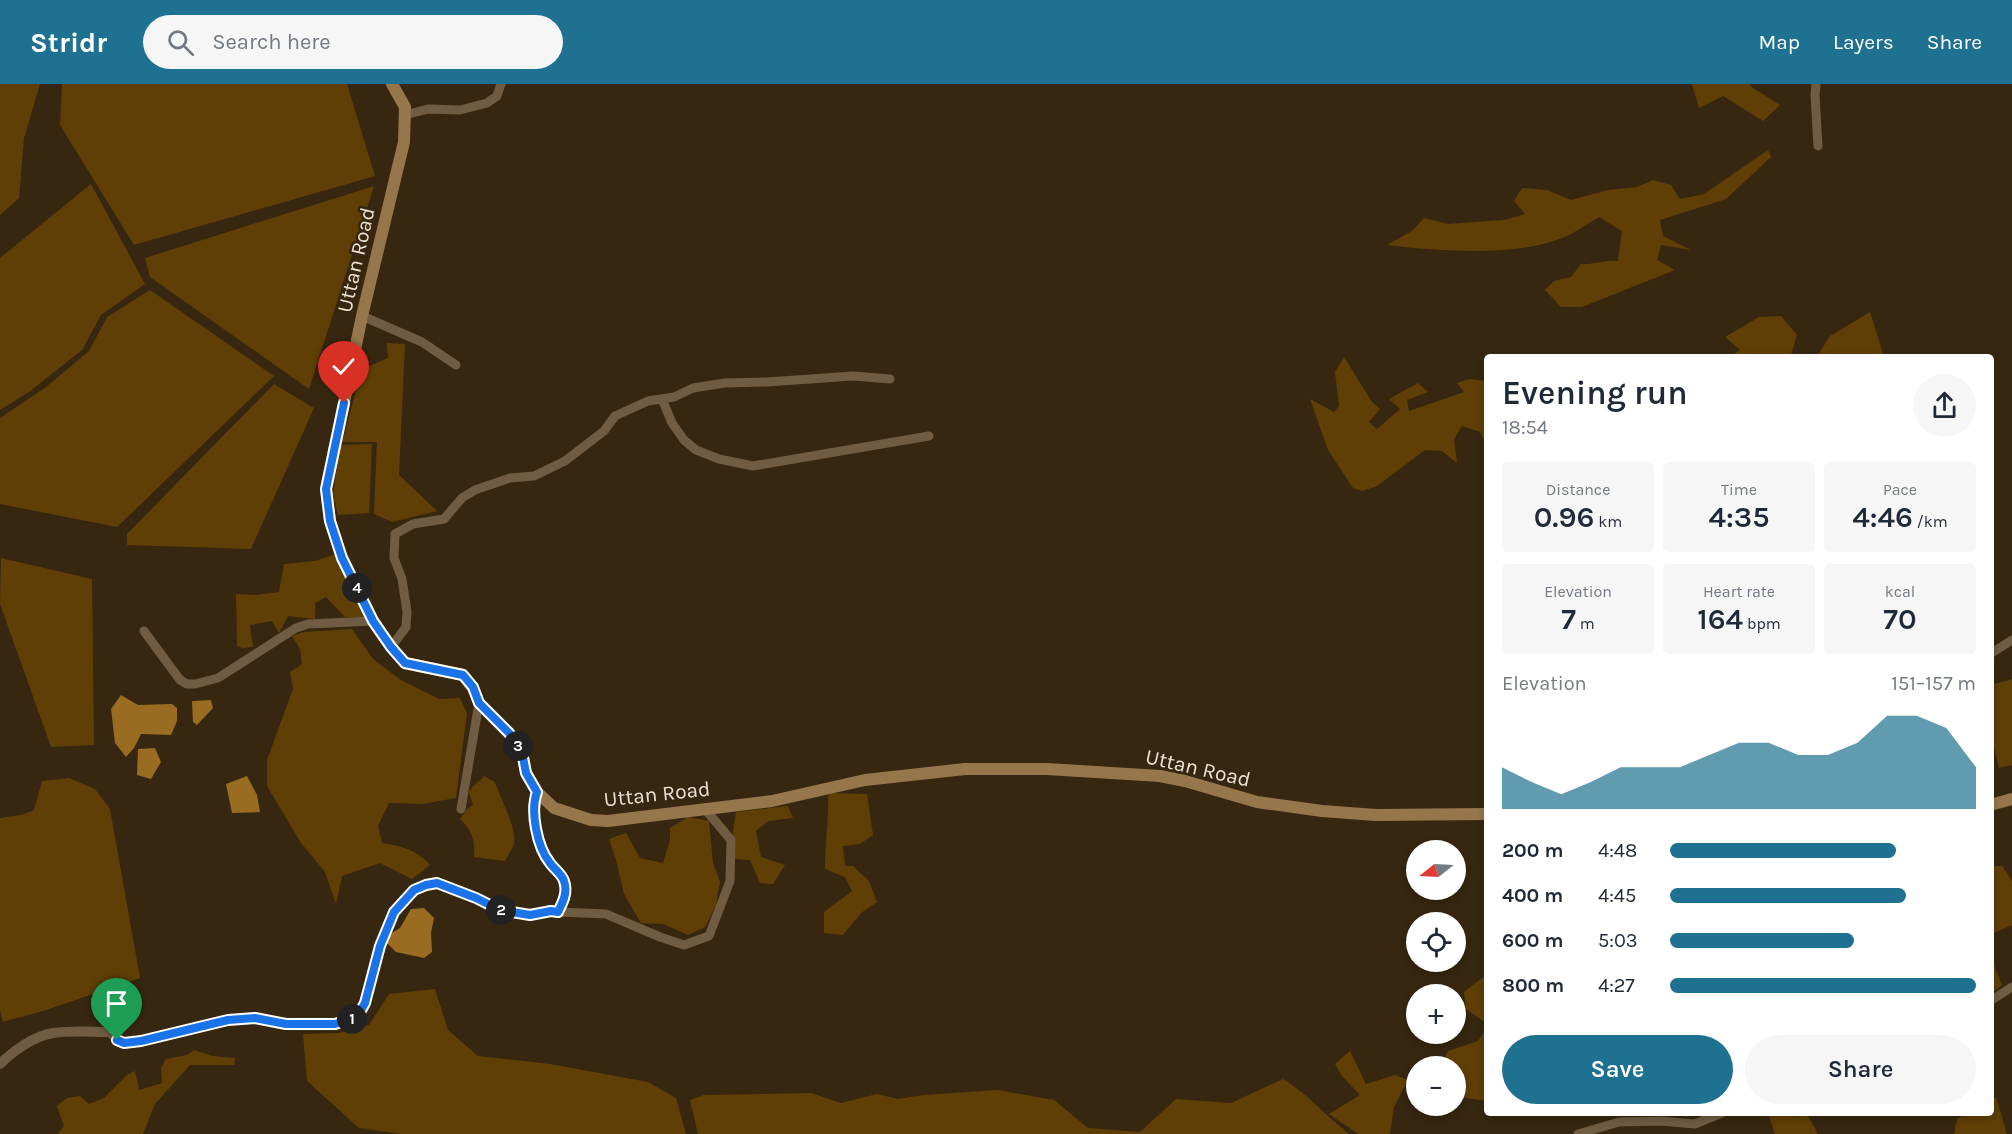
<!DOCTYPE html>
<html lang="en">
<head>
<meta charset="utf-8">
<style>
	:root { --surface:#fff; --page:#f6f6f7; --text:#1f2937; --muted:#747a83; --accent:#1e7190 }
	body { margin:0; font-family:Karla,sans-serif; background:var(--page); color:var(--text); height:100vh; display:flex; flex-direction:column; font-size:22px; white-space:nowrap }
	* { box-sizing:border-box; margin:0 }
	p { font-size:20px; color:var(--muted) }
	.icon { flex:none; width:33px; height:33px; fill:none; stroke:currentColor; stroke-width:2; stroke-linecap:round; stroke-linejoin:round }
	.map { position:relative; flex:1; overflow:hidden }
	.side { position:absolute; left:1484px; top:270px; width:510px; height:762px; display:flex; flex-direction:column; background:var(--surface); border-radius:6px; box-shadow:0 3px 9px #0003 }
	.side>* { flex:none }
	.needle { width:39px; rotate:252deg }
	.fabs { position:absolute; left:1406px; top:756px; display:grid; gap:12px }
	.fabs a { display:grid; place-items:center; width:60px; height:60px; border-radius:50%; background:var(--surface); box-shadow:0 3px 9px #0003; font-size:30px }
	.pin { position:absolute; display:grid; place-items:center; width:51px; height:51px; color:#fff; margin:-62px -26px; border-radius:50% 50% 50% 0; rotate:-45deg; box-shadow:0 0 6px #0007 }
	.pin .icon { rotate:45deg }
	.km { position:absolute; width:30px; height:30px; margin:-15px; border-radius:50%; background:#222; color:#fff; font-size:16px; line-height:30px; text-align:center }
	.round { display:grid; place-items:center; flex:none; width:63px; height:63px; border-radius:32px; background:var(--page) }
	.headline { display:flex; align-items:center; justify-content:space-between; height:102px; padding:0 18px }
	h1 { font-size:33px; font-weight:600; line-height:45px }
	.figures { display:grid; grid-template-columns:repeat(3,1fr); gap:9px; height:102px; padding:6px 18px }
	.figures div { display:grid; align-content:center; border-radius:6px; background:var(--page); text-align:center }
	.figures b { font-size:30px; font-weight:600 }
	.figures small { font-size:16px; font-weight:400 }
	.figures p { font-size:16px }
	.chart { height:168px; padding:12px 18px }
	.chart p { display:flex; justify-content:space-between }
	.chart svg { width:100%; height:108px; margin-top:6px; fill:var(--accent); opacity:.7 }
	.primary-button { display:flex; gap:12px; margin-top:auto; padding:12px 18px }
	.primary-button a { flex:1; height:69px; border-radius:36px; background:var(--accent); color:#fff; font-size:24px; font-weight:600; line-height:69px; text-align:center }
	.primary-button a+a { background:var(--page); color:var(--text) }
	ul { padding:0 18px; list-style:none; font-size:20px }
	li { display:grid; grid-template-columns:96px 72px 1fr; align-items:center; height:45px }
	li i { height:15px; border-radius:8px; background:var(--accent) }
	header { display:flex; align-items:center; gap:36px; box-sizing:border-box; height:84px; padding:0 30px; background:var(--accent); color:#fff }
	header strong { font-size:28px }
	nav { display:flex; gap:33px; margin-inline-start:auto; font-size:21px }
	.search { width:420px; height:54px; background:var(--page); display:flex; align-items:center; gap:15px; box-sizing:border-box; padding:0 21px; border-radius:33px; color:var(--muted); font-size:22px }
	.map>svg:first-child { display:block }
</style>
</head>
<body>
<header>
<strong>Stridr</strong>
<div class="search"><svg class="icon" aria-label="search" viewBox="0 0 24 24"><circle cx="10" cy="10" r="6"/><path d="M15 15l6 6"/></svg>Search here</div>
<nav><a>Map</a><a>Layers</a><a>Share</a></nav>
</header>
<div class="map">
<svg width="2012" height="1050" viewBox="0 0 2012 1050">
	<rect width="100%" height="100%" fill="#372710"/>
	<path fill="#5f3f06" d="M0,0H40L24,54L19,114L0,131Z
		M62,0H347L375,92L134,161L60,41Z
		M1692,0H1750L1753,4L1780,21L1763,37L1723,12L1699,24Z
		M1768,66L1771,73L1726,115L1660,136L1663,152L1691,166L1661,161L1657,176L1675,186L1582,223H1561L1545,206L1554,197L1571,193L1581,180C1595,181 1602,176 1618,177L1622,147L1599,133C1587,140 1575,149 1562,154C1516,173 1436,167 1387,161L1412,147L1424,134L1448,140L1504,136L1525,130L1514,117L1522,104L1547,106L1571,116L1608,106L1637,103L1653,96L1671,101L1680,115L1704,110Z
		M91,100L145,200L101,231L82,266L29,308L0,326V174Z
		M374,102L309,305L150,193L145,174Z
		M150,206L274,292L117,443L0,420V334L46,303L89,267L107,233Z
		M1870,228L1884,273H1729L1740,266L1725,253L1759,233L1781,232L1797,251L1791,271H1818L1830,252Z
		M387,259L405,260L399,391L437,427L392,438L374,430L377,358H342L362,285L388,274Z
		M1344,273L1372,318L1380,325L1369,338L1377,345L1400,325L1389,315L1418,299L1428,308L1407,316L1409,327L1464,308L1457,299L1470,295L1486,297V363L1480,348L1462,342L1454,355L1457,379L1442,367L1425,366L1377,402L1362,407L1353,404L1328,366L1310,315L1334,328L1339,322L1335,288Z
		M274,300L314,324L251,465L127,461V450Z
		M372,360L369,429L338,431L333,410L340,361Z
		M336,470L369,534L345,533L326,513L315,519V535L288,532L279,549L272,537L250,541L253,563L243,564L237,562L236,510L256,511L279,508L284,480L315,477Z
		M1,474L92,495L94,661L51,663L0,520Z
		M352,545L373,575L401,596L439,615L460,614L467,629L456,714L422,720L389,719L378,742L382,759C401,762 417,766 430,781L412,795L380,779L342,792L336,820L325,788L301,759L267,702V676L293,605L290,588L302,580L300,565L292,552L304,548Z
		M2012,595V681L1999,684L1991,651V601Z
		M484,692L495,698C500,714 517,744 514,759C513,765 508,771 505,777L474,773C475,756 472,746 460,735L467,725L473,721L469,708C472,701 480,698 484,692Z
		M69,694L95,705L110,725L140,894L46,926L3,938L0,926V734L21,731L34,726L42,697Z
		M828,709L867,710L873,751L860,760L843,762L845,782H853L869,797L877,818L861,829L843,851L824,849V828L852,807L845,793L825,785C825,759 829,735 828,709Z
		M788,722L793,734L768,737L756,747L761,773L785,781L773,800L760,799L750,776L734,775L733,747L736,728Z
		M688,733L709,737L713,779L720,798L716,821L705,843L688,851L663,840L641,839L624,810L616,776L609,755L626,749L640,774L663,779L670,756V744Z
		M1991,782H2002L2012,797V841L1994,849L1991,858Z
		M1990,864L1996,886L2002,901L1991,910Z
		M1486,891V939L1466,925L1464,908Z
		M435,905L448,946L478,972L550,980L648,998L676,1014L686,1050H401L359,1044L307,997L303,950L338,949L369,941L389,910Z
		M1486,945V1017L1455,1012V982H1434L1443,976L1448,967L1478,957Z
		M194,966L213,972L235,974L234,981H190L155,1020L143,1050H58L64,1042L57,1022L67,1014L80,1012L89,1020L104,1014L127,991L135,987L139,1006L162,999L161,984L166,975L187,971Z
		M1350,967L1366,1000L1395,991L1408,996L1394,1023L1390,1050H1358L1329,1030L1360,1011L1342,992L1335,980Z
		M1283,995C1308,1010 1326,1032 1349,1050H698L690,1016L704,1011L811,1009L841,1019L877,1010L898,1015L923,1011L998,1006L1054,1016L1088,1044L1140,1048L1176,1015L1231,1019Z
		M1996,1013L2007,1050H1954L1957,1035L1968,1029H1990L1991,1016Z
		M1768,1029H1795L1797,1033L1807,1030L1818,1050H1775Z"/>
	<path fill="#996c21" d="M121,611L138,621L172,620L177,624V637L171,651L141,650L134,664L126,673L115,659L111,625Z
		M211,616L213,624L197,641L193,638L192,617Z
		M155,664L161,678L151,695L137,691L138,665Z
		M247,692L257,711L260,728L232,729L226,700Z
		M424,824L434,834L431,849L432,868L424,874L396,868L387,859L390,850L400,844L411,825Z"/>
	<g fill="none" stroke-linecap="round" stroke-linejoin="round">
		<path stroke="#705c42" stroke-width="9" d="M1816,0L1815,11L1818,62
			M405,31L428,25L460,26L487,19L497,12L501,0
			M362,232L422,258L456,281
			M662,315L672,339L684,356L696,366L719,375L753,382L929,352
			M144,547L180,596L187,600H195L218,594L296,544L308,540L373,537
			M391,563L406,543L407,528L402,495L394,474L395,450L413,440L444,435L462,414L475,406L510,394L534,392L565,377L604,347L615,332L648,317L674,313L693,304L725,299L767,298L853,292L890,295
			M1990,570L2012,556
			M461,725L479,619
			M558,828L606,830L660,853L684,861L709,852L730,797L731,756L705,725
			M1990,917L2012,903
			M1578,1050L1619,1038L1661,1037L1695,1040L1722,1029"/>
		<path stroke="#705c42" stroke-width="10" d="M0,980C13,967 34,952 53,949C71,946 91,948 110,948L118,956L125,959L141,957L228,936L255,934L286,940L335,941L351,935L360,928L365,919L380,862L394,829L414,806L426,800L437,799L476,814L500,826L530,831L551,827L558,828L565,815V798C561,790 553,784 548,776C536,760 530,726 537,708"/>
		<path stroke="#96774c" stroke-width="12" d="M392,0L405,23L404,58L362,232L326,405L330,437L342,474L373,537L391,563L405,579L463,591L473,604L479,619L509,649L522,668L526,689L537,708L554,724L591,736L608,737L772,717L865,696L965,685H1047L1160,692L1185,697L1257,718L1322,727L1376,731L1486,730
			M1990,721L2012,715"/>
	</g>
	<g fill="none" stroke-linecap="round" stroke-linejoin="round">
		<g stroke="#fff" stroke-width="12">
			<path id="route" d="M117,956L124,959L141,957L228,936L255,934L286,940H335L351,935L360,928L365,919L380,862L394,828L414,806L426,801L437,799L476,814L500,826L530,831L551,827L558,828C563,818 568,808 564,797C562,790 554,785 550,779C537,763 530,727 537,708L526,689L522,668L509,649L479,619L473,603L463,591L405,579L391,563L373,537L342,474L330,437L326,405L344,319"/>
		</g>
		<use href="#route" stroke="#1a73e8" stroke-width="8"/>
	</g>
	<g text-anchor="middle" stroke-width="5" stroke-linejoin="round" paint-order="stroke">
		<g font-size="21" fill="#ece2d4" stroke="#372710">
			<text transform="translate(356 176) rotate(-77)" y="7">Uttan Road</text>
			<text transform="translate(1198 684) rotate(13)" y="7">Uttan Road</text>
			<text transform="translate(657 710) rotate(-6)" y="7">Uttan Road</text>
		</g>
	</g>
</svg>
<div class="fabs">
<a><svg class="needle" viewBox="-14 -14 28 28"><path d="M0-13l5 13h-10z" fill="#e53935"/><path d="M0 13l5-13h-10z" fill="#747a83"/></svg></a>
<a><svg class="icon" aria-label="locate" viewBox="0 0 24 24"><circle cx="12" cy="12" r="6"/><path d="M12 2v4M12 18v4M2 12h4M18 12h4"/></svg></a>
<a>+</a>
<a>−</a>
</div>
<div class="pin" style="left:117px;top:956px;background:#1e9e55"><svg class="icon" aria-label="arrive" viewBox="0 0 24 24"><path d="M6 21V4h12l-3 4 3 4H6"/></svg></div>
<div class="pin" style="left:344px;top:319px;background:#d93025"><svg class="icon" aria-label="check" viewBox="0 0 24 24"><path d="M5 12l5 5 9-10"/></svg></div>
<b class="km" style="left:352px;top:935px">1</b>
<b class="km" style="left:501px;top:826px">2</b>
<b class="km" style="left:518px;top:662px">3</b>
<b class="km" style="left:357px;top:504px">4</b>
<section class="side">
<div class="headline"><div><h1>Evening run</h1><p>18:54</p></div><a class="round"><svg class="icon" aria-label="share" viewBox="0 0 24 24"><path d="M12 15V3M7 8l5-5 5 5M5 13v7h14v-7"/></svg></a></div>
<div class="figures">
<div><p>Distance</p><b>0.96<small> km</small></b></div>
<div><p>Time</p><b>4:35</b></div>
<div><p>Pace</p><b>4:46<small> /km</small></b></div>
</div>
<div class="figures">
<div><p>Elevation</p><b>7<small> m</small></b></div>
<div><p>Heart rate</p><b>164<small> bpm</small></b></div>
<div><p>kcal</p><b>70</b></div>
</div>
<div class="chart"><p><span>Elevation</span>151–157 m</p>
<svg viewBox="0 0 160 44" preserveAspectRatio="none"><path d="M0 44V27L10 33L20 38L30 33L40 27L50 27L60 27L70 22L80 17L90 17L100 22L110 22L120 17L130 6L140 6L150 11L160 27V44z"/></svg>
</div>
<ul>
<li><b>200 m</b>4:48<i style="width:74%"></i></li>
<li><b>400 m</b>4:45<i style="width:77%"></i></li>
<li><b>600 m</b>5:03<i style="width:60%"></i></li>
<li><b>800 m</b>4:27<i style="width:100%"></i></li>
</ul>
<div class="primary-button"><a>Save</a><a>Share</a></div>
</section>
</div>
</body>
</html>
